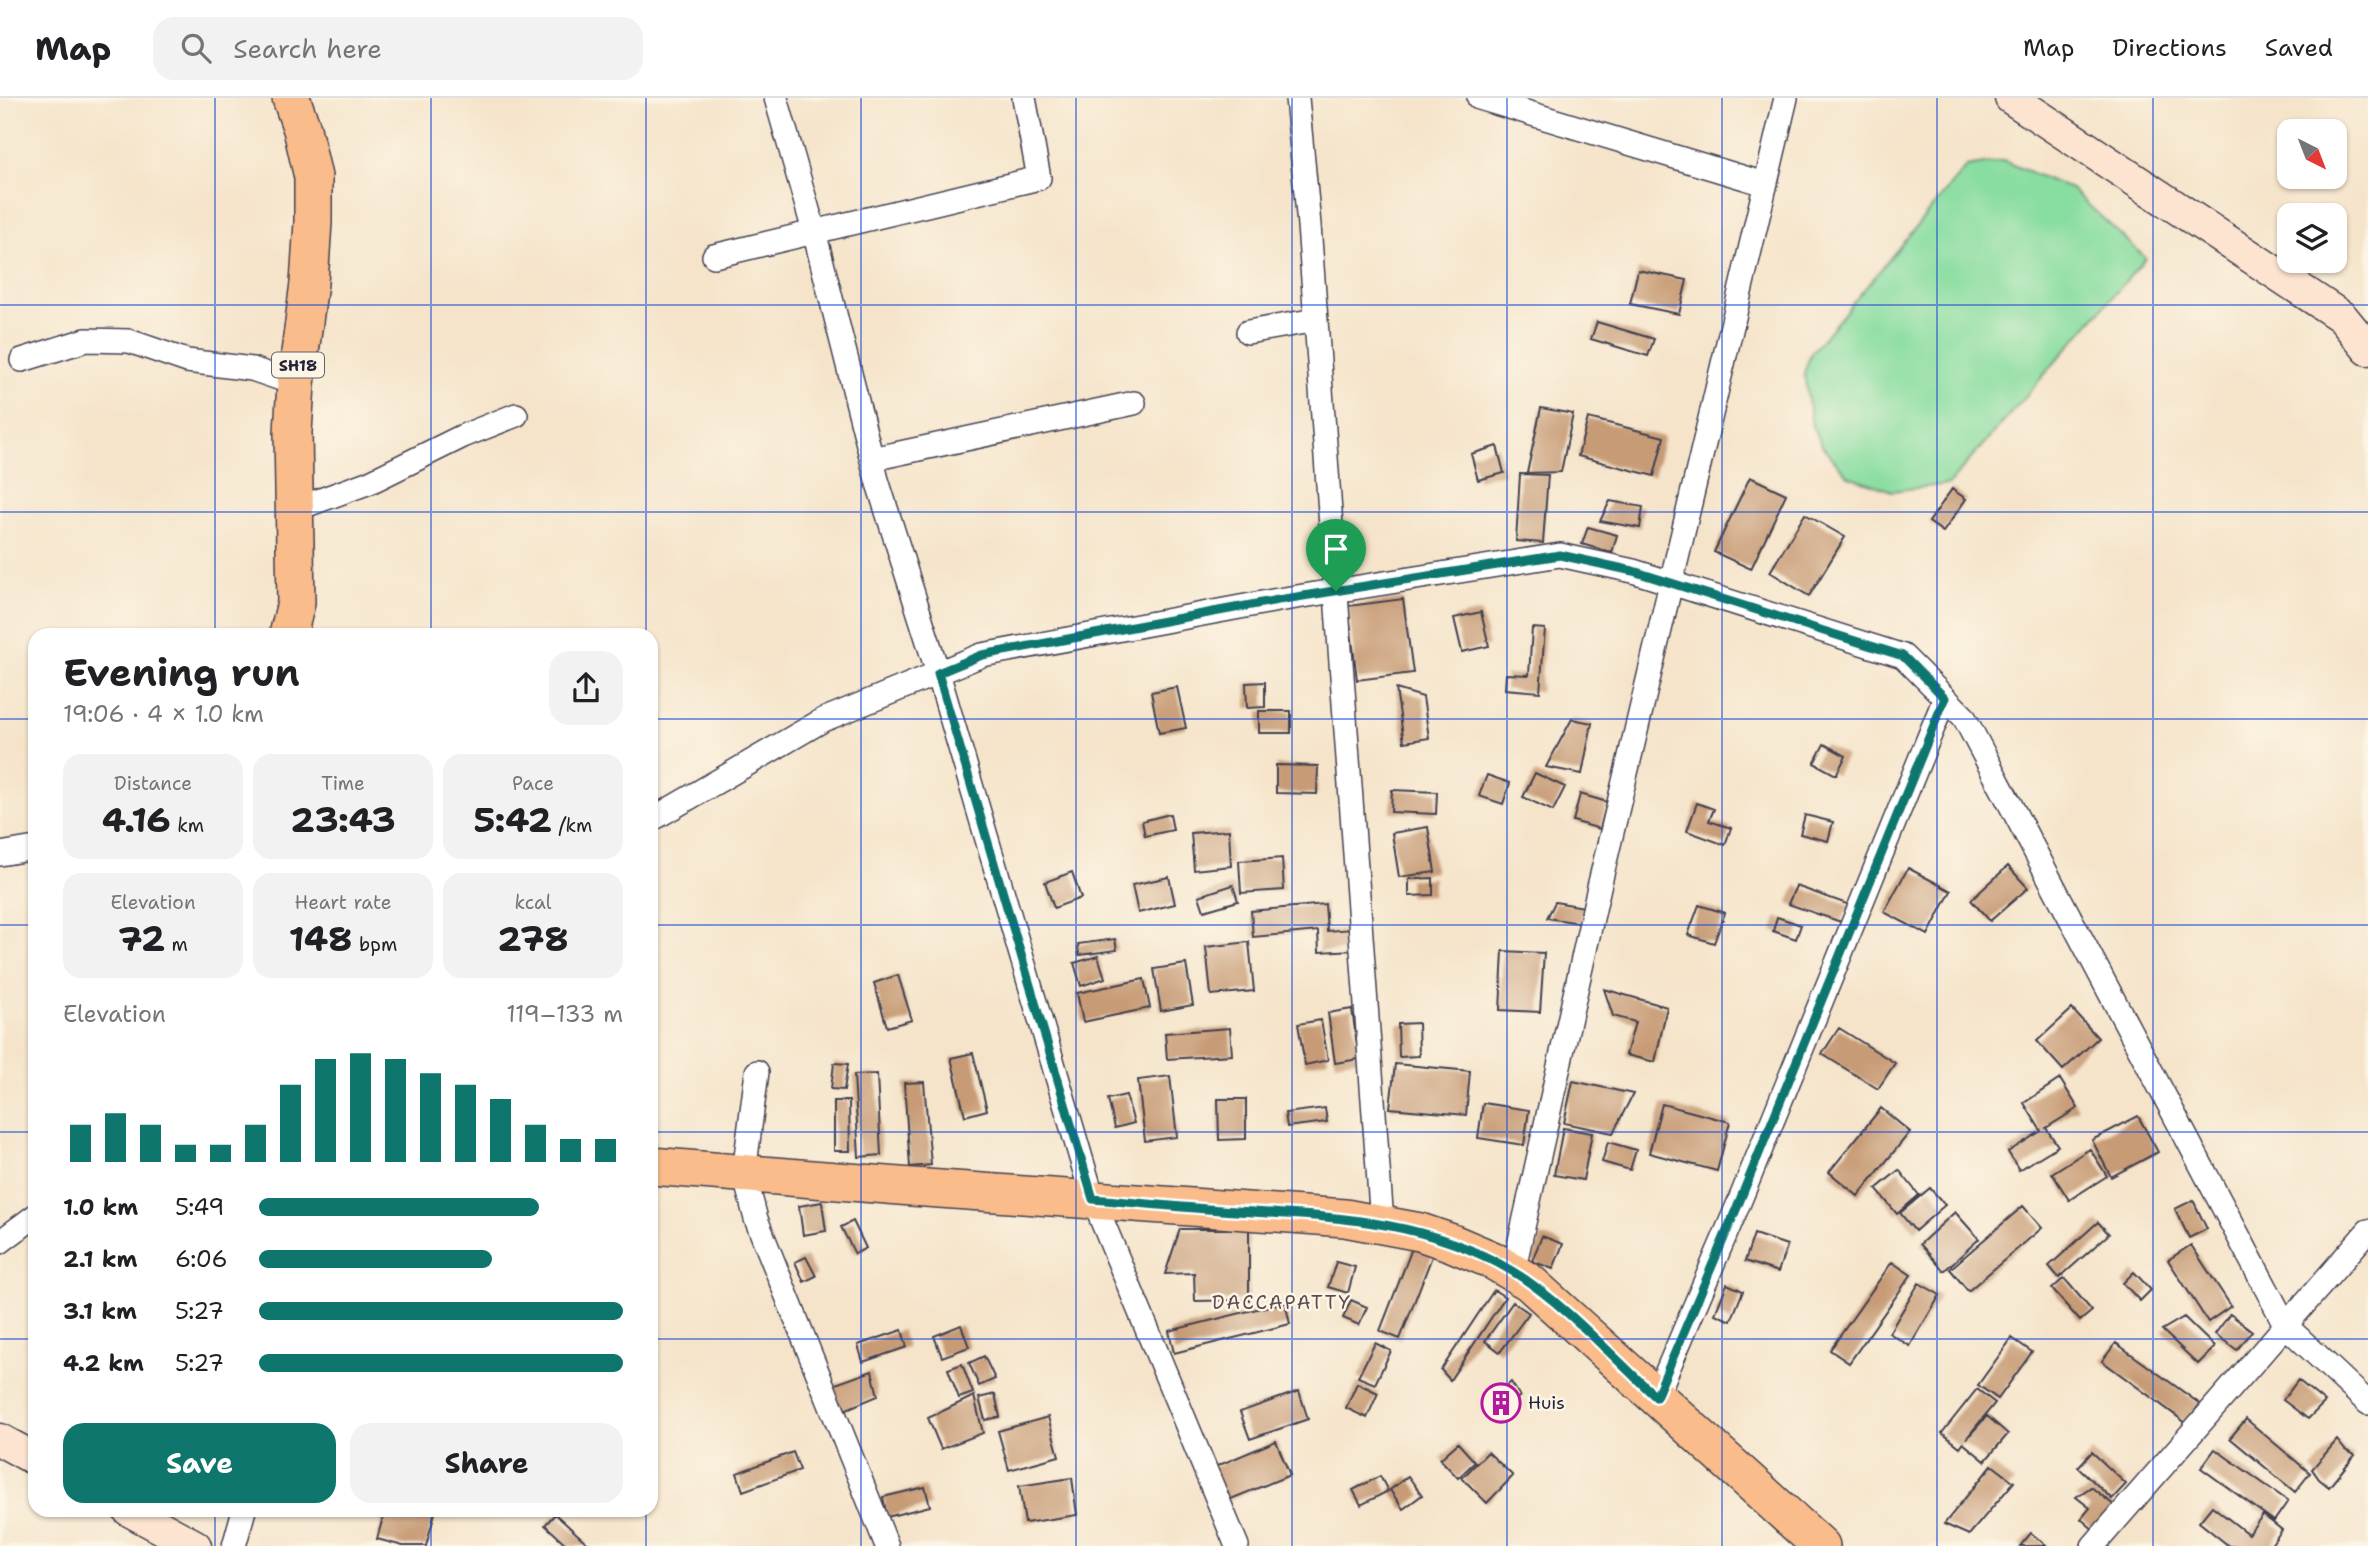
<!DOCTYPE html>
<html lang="en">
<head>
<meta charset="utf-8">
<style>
	:root { --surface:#fff; --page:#f2f2f2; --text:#202124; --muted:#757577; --line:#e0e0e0; --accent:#0f766e }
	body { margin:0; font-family:"Shantell Sans",sans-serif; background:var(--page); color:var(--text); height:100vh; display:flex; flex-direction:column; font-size:26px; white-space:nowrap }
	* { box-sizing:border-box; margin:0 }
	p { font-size:23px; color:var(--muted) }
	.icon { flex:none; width:38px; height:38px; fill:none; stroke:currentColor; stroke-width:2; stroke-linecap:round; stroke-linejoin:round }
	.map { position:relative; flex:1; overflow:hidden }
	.drawer { position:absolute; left:28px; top:530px; width:630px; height:889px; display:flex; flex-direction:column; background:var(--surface); border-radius:21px; box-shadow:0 2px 5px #0004 }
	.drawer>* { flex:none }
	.needle { width:46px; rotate:138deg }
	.fabs { position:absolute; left:2277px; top:21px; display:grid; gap:14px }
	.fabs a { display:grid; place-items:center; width:70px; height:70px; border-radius:14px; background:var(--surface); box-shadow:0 2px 5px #0004; font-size:35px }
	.pin { position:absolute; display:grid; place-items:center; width:60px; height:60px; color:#fff; margin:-72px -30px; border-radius:50% 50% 50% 0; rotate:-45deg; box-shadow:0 0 7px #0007 }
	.pin .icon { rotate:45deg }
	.round { display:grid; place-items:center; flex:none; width:74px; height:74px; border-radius:21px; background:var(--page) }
	.head { display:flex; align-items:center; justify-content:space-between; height:119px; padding:0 35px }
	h1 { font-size:38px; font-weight:700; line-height:52px }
	.stats { display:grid; grid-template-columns:repeat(3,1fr); gap:10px; height:119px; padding:7px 35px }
	.stats div { display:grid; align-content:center; border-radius:18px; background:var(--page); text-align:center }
	.stats b { font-size:35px; font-weight:700 }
	.stats small { font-size:19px; font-weight:400 }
	.stats p { font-size:19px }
	.chart { height:196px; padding:14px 35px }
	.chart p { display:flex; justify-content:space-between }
	.chart svg { width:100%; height:126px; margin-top:7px; stroke:var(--accent); stroke-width:6 }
	.primary-button { display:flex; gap:14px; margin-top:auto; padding:14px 35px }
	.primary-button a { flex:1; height:80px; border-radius:21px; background:var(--accent); color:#fff; font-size:28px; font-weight:700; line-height:80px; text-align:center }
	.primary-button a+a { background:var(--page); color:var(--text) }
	ul { padding:0 35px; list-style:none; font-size:23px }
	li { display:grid; grid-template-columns:112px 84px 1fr; align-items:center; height:52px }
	li i { height:18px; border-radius:9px; background:var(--accent) }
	header { display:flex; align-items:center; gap:42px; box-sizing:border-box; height:98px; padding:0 35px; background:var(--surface); border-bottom:2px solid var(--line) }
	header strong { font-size:33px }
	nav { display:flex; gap:38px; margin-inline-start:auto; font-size:24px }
	.search { width:490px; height:63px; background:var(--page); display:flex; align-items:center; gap:18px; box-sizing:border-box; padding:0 24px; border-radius:21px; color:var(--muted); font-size:26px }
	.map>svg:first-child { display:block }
</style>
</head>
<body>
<header>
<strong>Map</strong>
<div class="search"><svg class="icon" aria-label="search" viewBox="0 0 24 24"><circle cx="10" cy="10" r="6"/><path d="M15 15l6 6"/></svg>Search here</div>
<nav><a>Map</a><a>Directions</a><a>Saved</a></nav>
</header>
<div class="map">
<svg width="2368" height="1448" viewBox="0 0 2368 1448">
	<rect width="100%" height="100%" fill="#fcf5e5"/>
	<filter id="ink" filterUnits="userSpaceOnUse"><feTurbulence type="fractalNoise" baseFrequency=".0143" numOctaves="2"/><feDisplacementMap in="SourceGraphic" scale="14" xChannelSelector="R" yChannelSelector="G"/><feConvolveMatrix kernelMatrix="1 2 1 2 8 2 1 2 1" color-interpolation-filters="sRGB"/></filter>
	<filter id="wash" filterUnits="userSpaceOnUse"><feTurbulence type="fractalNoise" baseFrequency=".00686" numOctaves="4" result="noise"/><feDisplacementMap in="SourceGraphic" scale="28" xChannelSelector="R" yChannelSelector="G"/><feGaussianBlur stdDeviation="1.57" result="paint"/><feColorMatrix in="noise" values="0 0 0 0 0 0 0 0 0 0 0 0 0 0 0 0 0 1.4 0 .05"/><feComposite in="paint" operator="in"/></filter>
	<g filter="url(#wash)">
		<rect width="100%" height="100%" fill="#f5e4ca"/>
		<path fill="#88dda0" stroke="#55806e" stroke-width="2" d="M2003,63L2071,91L2146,160L1949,386L1892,393L1848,378L1823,349L1812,328L1804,275L1811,255L1966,69Z"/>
		<g id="blocks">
			<path fill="#c79b76" d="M1638,172L1687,182L1679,216L1630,206Z
				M1597,224L1654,241L1648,258L1591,241Z
				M1541,310L1573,316L1561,374L1527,375Z
				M1588,320L1664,339L1654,378L1578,358Z
				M1497,348L1504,375L1478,382L1471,356Z
				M1520,376L1548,377L1543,445L1516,443Z
				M1750,379L1786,396L1751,471L1714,454Z
				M1952,391L1966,401L1943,434L1929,424Z
				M1610,403L1643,409L1640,430L1600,423Z
				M1805,416L1845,439L1809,498L1770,474Z
				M1588,429L1617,437L1612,455L1582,446Z
				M1403,501L1413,575L1357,582L1348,508Z
				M1481,514L1489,548L1462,554L1454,520Z
				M1532,530L1545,531L1540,594L1505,591L1506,576L1529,577Z
				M1265,584V609L1247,610L1246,585Z
				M1177,589L1186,630L1159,635L1151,594Z
				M1396,591L1423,599L1429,640L1404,644Z
				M1259,613H1291V635H1259Z
				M1572,621L1592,625L1582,676L1546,669Z
				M1824,646L1846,658L1836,677L1814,665Z
				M1276,667L1318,668L1317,696L1276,695Z
				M1535,675L1565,689L1553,713L1523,699Z
				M1487,677L1510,685L1503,706L1479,698Z
				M1392,692L1437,694L1436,716L1391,714Z
				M1580,696L1607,704L1600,731L1573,723Z
				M1697,705L1714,711L1709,723L1731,730L1725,747L1687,733Z
				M1170,716L1173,732L1145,738L1142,723Z
				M1805,717L1833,724L1828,743L1800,736Z
				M1428,729L1435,774L1399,779L1392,735Z
				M1229,732L1231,768L1194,772L1191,735Z
				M1282,760L1284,792L1241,795L1239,763Z
				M2008,768L2028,790L1990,823L1971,802Z
				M1908,770L1951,793L1928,837L1884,814Z
				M1072,774L1081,800L1054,810L1045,784Z
				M1169,779L1175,806L1138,815L1132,787Z
				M1433,780V797L1409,798V781Z
				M1233,787L1238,803L1204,813L1199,798Z
				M1796,788L1850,807L1841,824L1788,806Z
				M1555,804L1584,809L1581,825L1547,820Z
				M1325,806L1327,833L1353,831L1355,852L1319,854L1318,833L1253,839L1251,813Z
				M1699,807L1725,815L1714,845L1688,837Z
				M1777,819L1801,827L1796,841L1773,833Z
				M1115,841L1117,852L1079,857L1078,846Z
				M1249,844L1254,893L1211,897L1206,849Z
				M1503,853L1544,855L1540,914L1500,912Z
				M1098,858L1105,880L1081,888L1074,865Z
				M1186,866L1193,907L1161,913L1154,871Z
				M898,877L912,922L887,929L874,885Z
				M1144,881L1150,910L1083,924L1077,895Z
				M1604,891L1667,909L1655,964L1626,957L1635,924L1613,918Z
				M1352,911L1359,961L1335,965L1328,915Z
				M2072,911L2098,940L2063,972L2037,943Z
				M1321,922L1328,962L1305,967L1298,926Z
				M1418,925L1419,958L1399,959L1398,926Z
				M1230,930L1232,957L1167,961L1165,935Z
				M1839,930L1895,965L1878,991L1822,956Z
				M973,955L987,1012L965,1018L951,960Z
				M834,965L848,966L844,992L831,991Z
				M1395,966L1470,973L1466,1017L1390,1010Z
				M877,976L881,1057L859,1059L854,977Z
				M1170,978L1177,1039L1145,1043L1138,982Z
				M2060,981L2078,1010L2046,1030L2058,1048L2019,1072L2008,1054L2041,1033L2024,1005Z
				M1573,983L1633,996L1613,1035L1564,1025Z
				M924,984L931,1067L910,1069L904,985Z
				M1126,997L1134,1025L1115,1030L1108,1001Z
				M1218,1001H1246V1041L1219,1042Z
				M834,1003H849L850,1053H834Z
				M1483,1005L1529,1012L1524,1047L1478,1040Z
				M1662,1006L1730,1024L1717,1073L1649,1055Z
				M1325,1010L1327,1024L1287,1029L1285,1015Z
				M1881,1010L1910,1034L1858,1098L1829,1074Z
				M2138,1018L2158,1054L2111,1079L2092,1042Z
				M1563,1030L1592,1035L1583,1082L1554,1077Z
				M1608,1044L1636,1052L1630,1072L1602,1064Z
				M2090,1051L2107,1078L2069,1102L2052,1075Z
				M1899,1072L1919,1097L1897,1116L1876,1091Z
				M1930,1090L1945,1107L1915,1133L1900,1115Z
				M2193,1102L2207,1131L2189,1140L2175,1111Z
				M822,1104L826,1133L803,1137L799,1108Z
				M2023,1108L2042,1130L1968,1193L1950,1171Z
				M1955,1114L1979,1141L1944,1173L1920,1146Z
				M853,1123L866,1150L855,1156L841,1129Z
				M2098,1124L2109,1136L2059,1180L2049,1168Z
				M1180,1131H1249V1202L1195,1203L1194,1175L1165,1176Z
				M1754,1136L1787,1147L1778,1174L1745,1163Z
				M1542,1138L1563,1146L1553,1171L1532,1163Z
				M1416,1140L1436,1148L1400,1241L1380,1233Z
				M2191,1147L2231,1208L2208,1224L2168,1162Z
				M806,1159L816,1178L804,1184L795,1164Z
				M1336,1164L1355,1169L1348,1195L1328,1189Z
				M1892,1164L1911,1177L1849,1265L1830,1252Z
				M2134,1174L2151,1192L2140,1203L2123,1185Z
				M2064,1180L2092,1213L2080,1223L2052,1191Z
				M1919,1185L1940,1197L1910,1248L1889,1235Z
				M1727,1186L1743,1193L1731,1223L1715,1216Z
				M1494,1192L1505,1199L1450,1282L1441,1272Z
				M1351,1202L1367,1209L1359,1227L1343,1220Z
				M1285,1204L1290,1226L1174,1255L1169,1233Z
				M1513,1204L1529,1215L1500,1254L1485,1243Z
				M2230,1216L2252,1233L2237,1252L2215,1236Z
				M2184,1219L2215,1249L2198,1266L2162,1232Z
				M961,1227L969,1249L942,1259L934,1238Z
				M902,1232L907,1249L863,1264L858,1247Z
				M2012,1240L2032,1254L1998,1301L1978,1287Z
				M1375,1245L1391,1253L1375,1286L1358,1279Z
				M2116,1245L2200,1306L2186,1325L2102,1263Z
				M984,1258L995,1281L979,1288L969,1265Z
				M962,1266L973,1295L959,1300L948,1271Z
				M872,1273L878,1298L842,1313L830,1288Z
				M2298,1282L2325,1304L2308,1321L2283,1302Z
				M1511,1284L1520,1298L1493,1321L1482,1311Z
				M1357,1285L1378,1295L1367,1320L1346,1310Z
				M1977,1291L1995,1305L1966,1341L1987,1318L2008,1336L1985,1363L1963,1345L1960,1349L1942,1335Z
				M1299,1293L1308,1321L1250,1341L1240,1314Z
				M995,1296L1000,1319L985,1322L979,1300Z
				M974,1298L983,1335L941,1351L928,1320Z
				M1048,1319L1059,1358L1009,1372L998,1333Z
				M2246,1321L2310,1375L2295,1394L2230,1340Z
				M2337,1342L2345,1352L2355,1357L2329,1389L2319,1381L2312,1371Z
				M1276,1343L1290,1377L1226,1403L1212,1370Z
				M1458,1345L1475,1364L1458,1380L1440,1361Z
				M2215,1351L2288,1403L2274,1423L2201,1370Z
				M793,1354L800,1372L743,1393L737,1375Z
				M1488,1354L1513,1378L1487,1405L1462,1380Z
				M2092,1354L2126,1386L2112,1401L2078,1369Z
				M1992,1367L2014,1384L1969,1437L1944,1426Z
				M1380,1378L1388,1393L1361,1407L1353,1392Z
				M1408,1378L1422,1397L1403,1411L1390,1392Z
				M1072,1380L1077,1417L1025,1425L1019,1388Z
				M925,1389L930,1408L887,1419L883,1399Z
				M2091,1389L2115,1408L2095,1433L2081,1421L2090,1410L2076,1399Z
				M2212,1408L2248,1436L2263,1417L2282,1432L2270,1448H2229L2199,1424Z
				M385,1412H426L435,1415L426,1448H403L377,1441Z
				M555,1416L587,1445L584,1448H568L545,1427Z
				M2031,1435L2047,1448H2020Z"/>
		</g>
	</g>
	<g filter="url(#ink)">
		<use href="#blocks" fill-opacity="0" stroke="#423f50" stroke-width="2"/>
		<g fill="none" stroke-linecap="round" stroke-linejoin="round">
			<g stroke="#423f50" stroke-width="26">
				<path id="street" d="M776,0L814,133L877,382L938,575L1093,1101L1237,1448
					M1297,0L1309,127L1382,1125
					M1479,0L1765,86
					M714,158L1039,80L1024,0
					M1248,234L1316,222
					M22,262L86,242L129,243L187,263L252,271L296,286
					M872,361L1134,305
					M296,411L370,384L463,338L516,317
					M651,722L823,622L982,557L1278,502L1560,457L1633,473L1903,558L1964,619L2286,1228L2368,1305
					M0,756L35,750
					M757,974L744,1075L756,1121L887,1448
					M0,1144L35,1118
					M1513,1174L1599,789L1786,0
					M1656,1299L1738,1107L1945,600
					M234,1448L244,1412
					M2093,1448L2368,1133"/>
			</g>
			<g stroke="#423f50" stroke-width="35">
				<path id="secondary" d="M2011,0L2342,219L2368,251
					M0,1342L35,1361
					M129,1412L195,1448"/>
			</g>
			<g stroke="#423f50" stroke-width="40">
				<path id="primary" d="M288,537L296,505L293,334L296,286L309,185L313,124V79L302,31L291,0
					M651,1068L912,1089L1345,1120L1420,1134L1452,1145L1492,1162L1529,1184L1821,1448"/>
			</g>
			<use href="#street" stroke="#fff" stroke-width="23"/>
			<use href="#secondary" stroke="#fde4d0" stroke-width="32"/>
			<use href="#primary" stroke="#f9bc8a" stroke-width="37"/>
		</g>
	</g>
	<g fill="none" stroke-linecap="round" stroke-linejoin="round" filter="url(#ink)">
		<g stroke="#fff" stroke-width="14">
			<path id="route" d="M1560,457L1633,473L1903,558L1945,600L1738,1107L1656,1299C1613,1259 1561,1202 1512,1173C1425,1121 1333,1119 1236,1113C1188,1110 1140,1105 1093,1101L938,575L982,557L1278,502Z"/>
		</g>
		<use href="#route" stroke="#0f766e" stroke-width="9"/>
	</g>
	<path fill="none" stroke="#1d4ed8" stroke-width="2" stroke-opacity="0.55" d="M215,0V537M431,0V537M646,0V537M861,0V1448M1076,0V1448M1292,0V1448M1507,0V1448M1722,0V1448M1937,0V1448M2153,0V1448M0,207H2368M0,414H2368M0,621H35M651,621H2368M0,827H35M651,827H2368M0,1034H35M651,1034H2368M0,1241H35M651,1241H2368M215,1412V1448M431,1412V1448M646,1412V1448"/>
	<defs>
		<g id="building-ring" transform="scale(2.0125)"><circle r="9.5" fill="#fcf5e5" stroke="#b5179e" stroke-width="1.5"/><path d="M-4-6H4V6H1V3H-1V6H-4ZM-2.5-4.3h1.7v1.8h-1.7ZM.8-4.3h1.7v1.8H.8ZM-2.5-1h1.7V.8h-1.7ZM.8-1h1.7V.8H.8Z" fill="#b5179e"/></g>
	</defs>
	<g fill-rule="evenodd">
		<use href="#building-ring" x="1501" y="1305"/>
	</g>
	<g text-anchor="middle" stroke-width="5" stroke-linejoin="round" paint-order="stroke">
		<rect fill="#fcf5e5" stroke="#63616e" stroke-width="2" x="272" y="254.5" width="52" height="25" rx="5"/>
		<g font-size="16" font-weight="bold" fill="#22223b">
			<text x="298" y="273">SH18</text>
		</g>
		<g font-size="18" fill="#22223b" stroke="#fcf5e5" text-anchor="start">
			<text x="1528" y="1311">Huis</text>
		</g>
		<g font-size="19" letter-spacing="2" fill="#5c4c50" stroke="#fcf5e5">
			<text x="1282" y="1211">DACCAPATTY</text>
		</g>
	</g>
</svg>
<div class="fabs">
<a><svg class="needle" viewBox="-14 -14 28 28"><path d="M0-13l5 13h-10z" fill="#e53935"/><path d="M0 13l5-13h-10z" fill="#757577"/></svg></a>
<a><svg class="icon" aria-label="layers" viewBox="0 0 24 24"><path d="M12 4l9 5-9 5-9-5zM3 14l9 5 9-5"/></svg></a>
</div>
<div class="pin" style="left:1336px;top:493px;background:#1e9e55"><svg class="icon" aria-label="arrive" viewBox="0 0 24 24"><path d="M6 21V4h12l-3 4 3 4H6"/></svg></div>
<section class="drawer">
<div class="head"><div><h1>Evening run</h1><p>19:06 · 4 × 1.0 km</p></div><a class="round"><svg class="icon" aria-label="share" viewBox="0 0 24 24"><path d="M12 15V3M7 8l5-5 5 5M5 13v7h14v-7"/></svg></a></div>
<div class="stats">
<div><p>Distance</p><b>4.16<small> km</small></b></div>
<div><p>Time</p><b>23:43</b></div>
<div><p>Pace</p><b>5:42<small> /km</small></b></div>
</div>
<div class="stats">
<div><p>Elevation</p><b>72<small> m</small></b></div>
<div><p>Heart rate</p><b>148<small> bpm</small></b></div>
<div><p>kcal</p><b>278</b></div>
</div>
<div class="chart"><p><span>Elevation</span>119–133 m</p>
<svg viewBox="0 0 160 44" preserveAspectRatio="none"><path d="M5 44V31M15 44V27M25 44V31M35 44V38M45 44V38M55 44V31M65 44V17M75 44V8M85 44V6M95 44V8M105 44V13M115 44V17M125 44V22M135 44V31M145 44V36M155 44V36"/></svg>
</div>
<ul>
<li><b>1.0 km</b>5:49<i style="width:77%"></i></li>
<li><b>2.1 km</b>6:06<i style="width:64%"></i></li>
<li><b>3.1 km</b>5:27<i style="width:100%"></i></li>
<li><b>4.2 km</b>5:27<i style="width:100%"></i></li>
</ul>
<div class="primary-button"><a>Save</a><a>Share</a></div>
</section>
</div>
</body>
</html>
